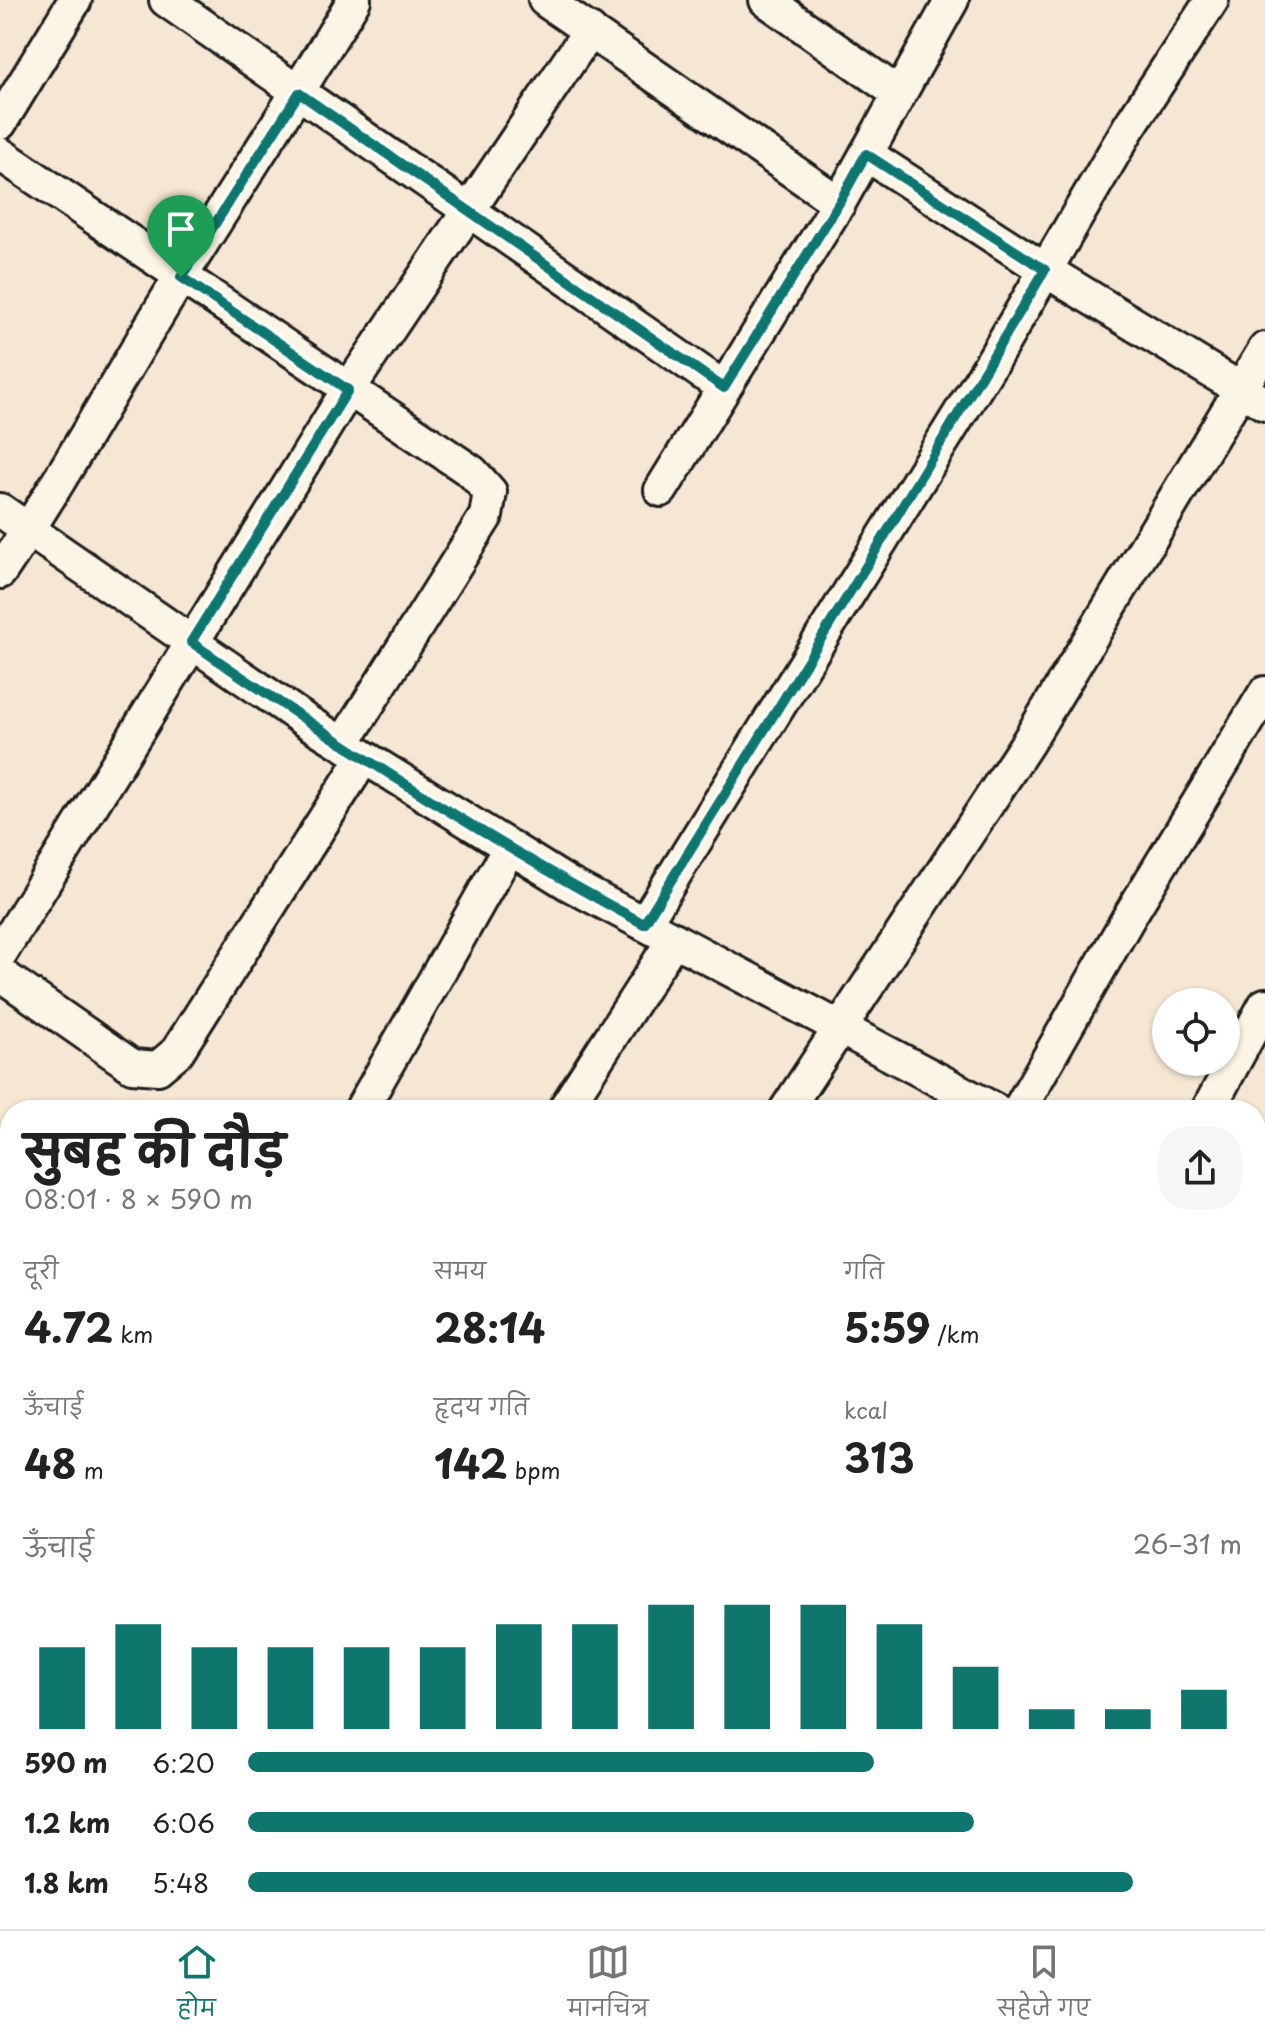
<!DOCTYPE html>
<html lang="hi">
<head>
<meta charset="utf-8">
<style>
	:root { --surface:#fff; --page:#f6f6f6; --text:#222; --muted:#767676; --line:#e0e0e0; --accent:#0f766e }
	body { margin:0; font-family:"Playpen Sans","Playpen Sans Deva",sans-serif; background:var(--page); color:var(--text); height:100vh; display:flex; flex-direction:column; font-size:30px; white-space:nowrap }
	* { box-sizing:border-box; margin:0 }
	p { font-size:26px; color:var(--muted) }
	.icon { flex:none; width:44px; height:44px; fill:none; stroke:currentColor; stroke-width:2; stroke-linecap:round; stroke-linejoin:round }
	.map { position:relative; flex:1; overflow:hidden }
	.side { position:absolute; left:0px; top:1100px; width:1266px; height:830px; display:flex; flex-direction:column; background:var(--surface); border-radius:32px 32px 0 0; box-shadow:0 2px 6px #0004 }
	.side>* { flex:none }
	.fabs { position:absolute; left:1152px; top:988px; display:grid; gap:16px }
	.fabs a { display:grid; place-items:center; width:88px; height:88px; border-radius:50%; background:var(--surface); box-shadow:0 2px 6px #0004; font-size:40px }
	.pin { position:absolute; display:grid; place-items:center; width:68px; height:68px; color:#fff; margin:-82px -34px; border-radius:50% 50% 50% 0; rotate:-45deg; box-shadow:0 0 8px #0007 }
	.pin .icon { rotate:45deg }
	.round { display:grid; place-items:center; flex:none; width:84px; height:84px; border-radius:32px; background:var(--page) }
	.summary { display:flex; align-items:center; justify-content:space-between; height:136px; padding:0 24px }
	h1 { font-size:44px; font-weight:700; line-height:60px }
	.stats { display:grid; grid-template-columns:repeat(3,1fr); gap:12px; height:136px; padding:8px 24px }
	.stats div { display:grid; align-content:center }
	.stats b { font-size:40px; font-weight:700 }
	.stats small { font-size:22px; font-weight:400 }
	.stats p { font-size:22px }
	.chart { height:224px; padding:16px 24px }
	.chart p { display:flex; justify-content:space-between }
	.chart svg { width:100%; height:144px; margin-top:8px; stroke:var(--accent); stroke-width:6 }
	ul { padding:0 24px; list-style:none; font-size:26px }
	li { display:grid; grid-template-columns:128px 96px 1fr; align-items:center; height:60px }
	li i { height:20px; border-radius:10px; background:var(--accent) }
	.tabs { display:flex; justify-content:space-around; align-items:center; height:112px; border-top:2px solid var(--line); background:var(--surface); font-size:22px; color:var(--muted) }
	.tabs a { display:grid; justify-items:center; gap:4px }
	.tabs .on { color:var(--accent) }
	.map>svg:first-child { display:block }
</style>
</head>
<body>
<div class="map">
<svg width="1265" height="1929" viewBox="0 0 1265 1929">
	<rect width="100%" height="100%" fill="#f5e7d3"/>
	<filter id="ink" filterUnits="userSpaceOnUse"><feTurbulence type="fractalNoise" baseFrequency=".0125" numOctaves="2"/><feDisplacementMap in="SourceGraphic" scale="16" xChannelSelector="R" yChannelSelector="G"/><feConvolveMatrix kernelMatrix="1 2 1 2 8 2 1 2 1" color-interpolation-filters="sRGB"/></filter>
	<g filter="url(#ink)">
		<g fill="none" stroke-linecap="round" stroke-linejoin="round">
			<g stroke="#1c1c1c" stroke-width="38">
				<path id="minor" d="M166,0L724,388
					M545,0L839,203
					M766,0L899,94
					M0,123L75,0
					M0,154L472,472L490,492L486,516L343,744
					M866,154L1045,270L1265,404
					M661,490L839,203L952,0
					M0,510L306,721L569,884L995,1110
					M0,572C65,477 120,375 180,278C238,185 298,94 354,0
					M644,924L993,360L1129,127L1212,0
					M0,954L348,390L590,30
					M0,974L132,1066L158,1068L177,1052L364,757
					M361,1110L510,847
					M564,1110L674,939
					M786,1110L1028,742L1265,349
					M1019,1110L1129,917L1265,693
					M1208,1110L1265,1005
					M0,1170L10,1176
					M1256,1268L1265,1253
					M0,1310L10,1316
					M0,1477L10,1459
					M0,1635L10,1640
					M1256,1731L1265,1714
					M0,1763L10,1768
					M287,1920L303,1929
					M546,1920L562,1929
					M979,1920L997,1929
					M2,1929L10,1916
					M183,1929L188,1920
					M392,1929L396,1920
					M799,1929L803,1920
					M1149,1929L1154,1920"/>
			</g>
			<use href="#minor" stroke="#fcf5e5" stroke-width="32"/>
		</g>
	</g>
	<g fill="none" stroke-linecap="round" stroke-linejoin="round" filter="url(#ink)">
		<g stroke="#fff" stroke-width="16">
			<path id="route" d="M299,93L724,388L839,203L866,154L1045,270L873,555L644,924C487,840 337,743 191,642L348,390L181,277Z"/>
		</g>
		<use href="#route" stroke="#0f766e" stroke-width="10"/>
	</g>
</svg>
<div class="fabs">
<a><svg class="icon" aria-label="locate" viewBox="0 0 24 24"><circle cx="12" cy="12" r="6"/><path d="M12 2v4M12 18v4M2 12h4M18 12h4"/></svg></a>
</div>
<div class="pin" style="left:181px;top:277px;background:#1e9e55"><svg class="icon" aria-label="arrive" viewBox="0 0 24 24"><path d="M6 21V4h12l-3 4 3 4H6"/></svg></div>
<section class="side">
<div class="summary"><div><h1>सुबह की दौड़</h1><p>08:01 · 8 × 590 m</p></div><a class="round"><svg class="icon" aria-label="share" viewBox="0 0 24 24"><path d="M12 15V3M7 8l5-5 5 5M5 13v7h14v-7"/></svg></a></div>
<div class="stats">
<div><p>दूरी</p><b>4.72<small> km</small></b></div>
<div><p>समय</p><b>28:14</b></div>
<div><p>गति</p><b>5:59<small> /km</small></b></div>
</div>
<div class="stats">
<div><p>ऊँचाई</p><b>48<small> m</small></b></div>
<div><p>हृदय गति</p><b>142<small> bpm</small></b></div>
<div><p>kcal</p><b>313</b></div>
</div>
<div class="chart"><p><span>ऊँचाई</span>26–31 m</p>
<svg viewBox="0 0 160 44" preserveAspectRatio="none"><path d="M5 44V19M15 44V12M25 44V19M35 44V19M45 44V19M55 44V19M65 44V12M75 44V12M85 44V6M95 44V6M105 44V6M115 44V12M125 44V25M135 44V38M145 44V38M155 44V32"/></svg>
</div>
<ul>
<li><b>590 m</b>6:20<i style="width:63%"></i></li>
<li><b>1.2 km</b>6:06<i style="width:73%"></i></li>
<li><b>1.8 km</b>5:48<i style="width:89%"></i></li>
</ul>
</section>
</div>
<nav class="tabs">
<a class="on"><svg class="icon" aria-label="home" viewBox="0 0 24 24"><path d="M3 11l9-7 9 7M6 9v11h12V9"/></svg>होम</a>
<a><svg class="icon" aria-label="map" viewBox="0 0 24 24"><path d="M3 6l6-2 6 2 6-2v14l-6 2-6-2-6 2zM9 4v14M15 6v14"/></svg>मानचित्र</a>
<a><svg class="icon" aria-label="saved" viewBox="0 0 24 24"><path d="M7 4h10v16l-5-4-5 4z"/></svg>सहेजे गए</a>
</nav>
</body>
</html>
